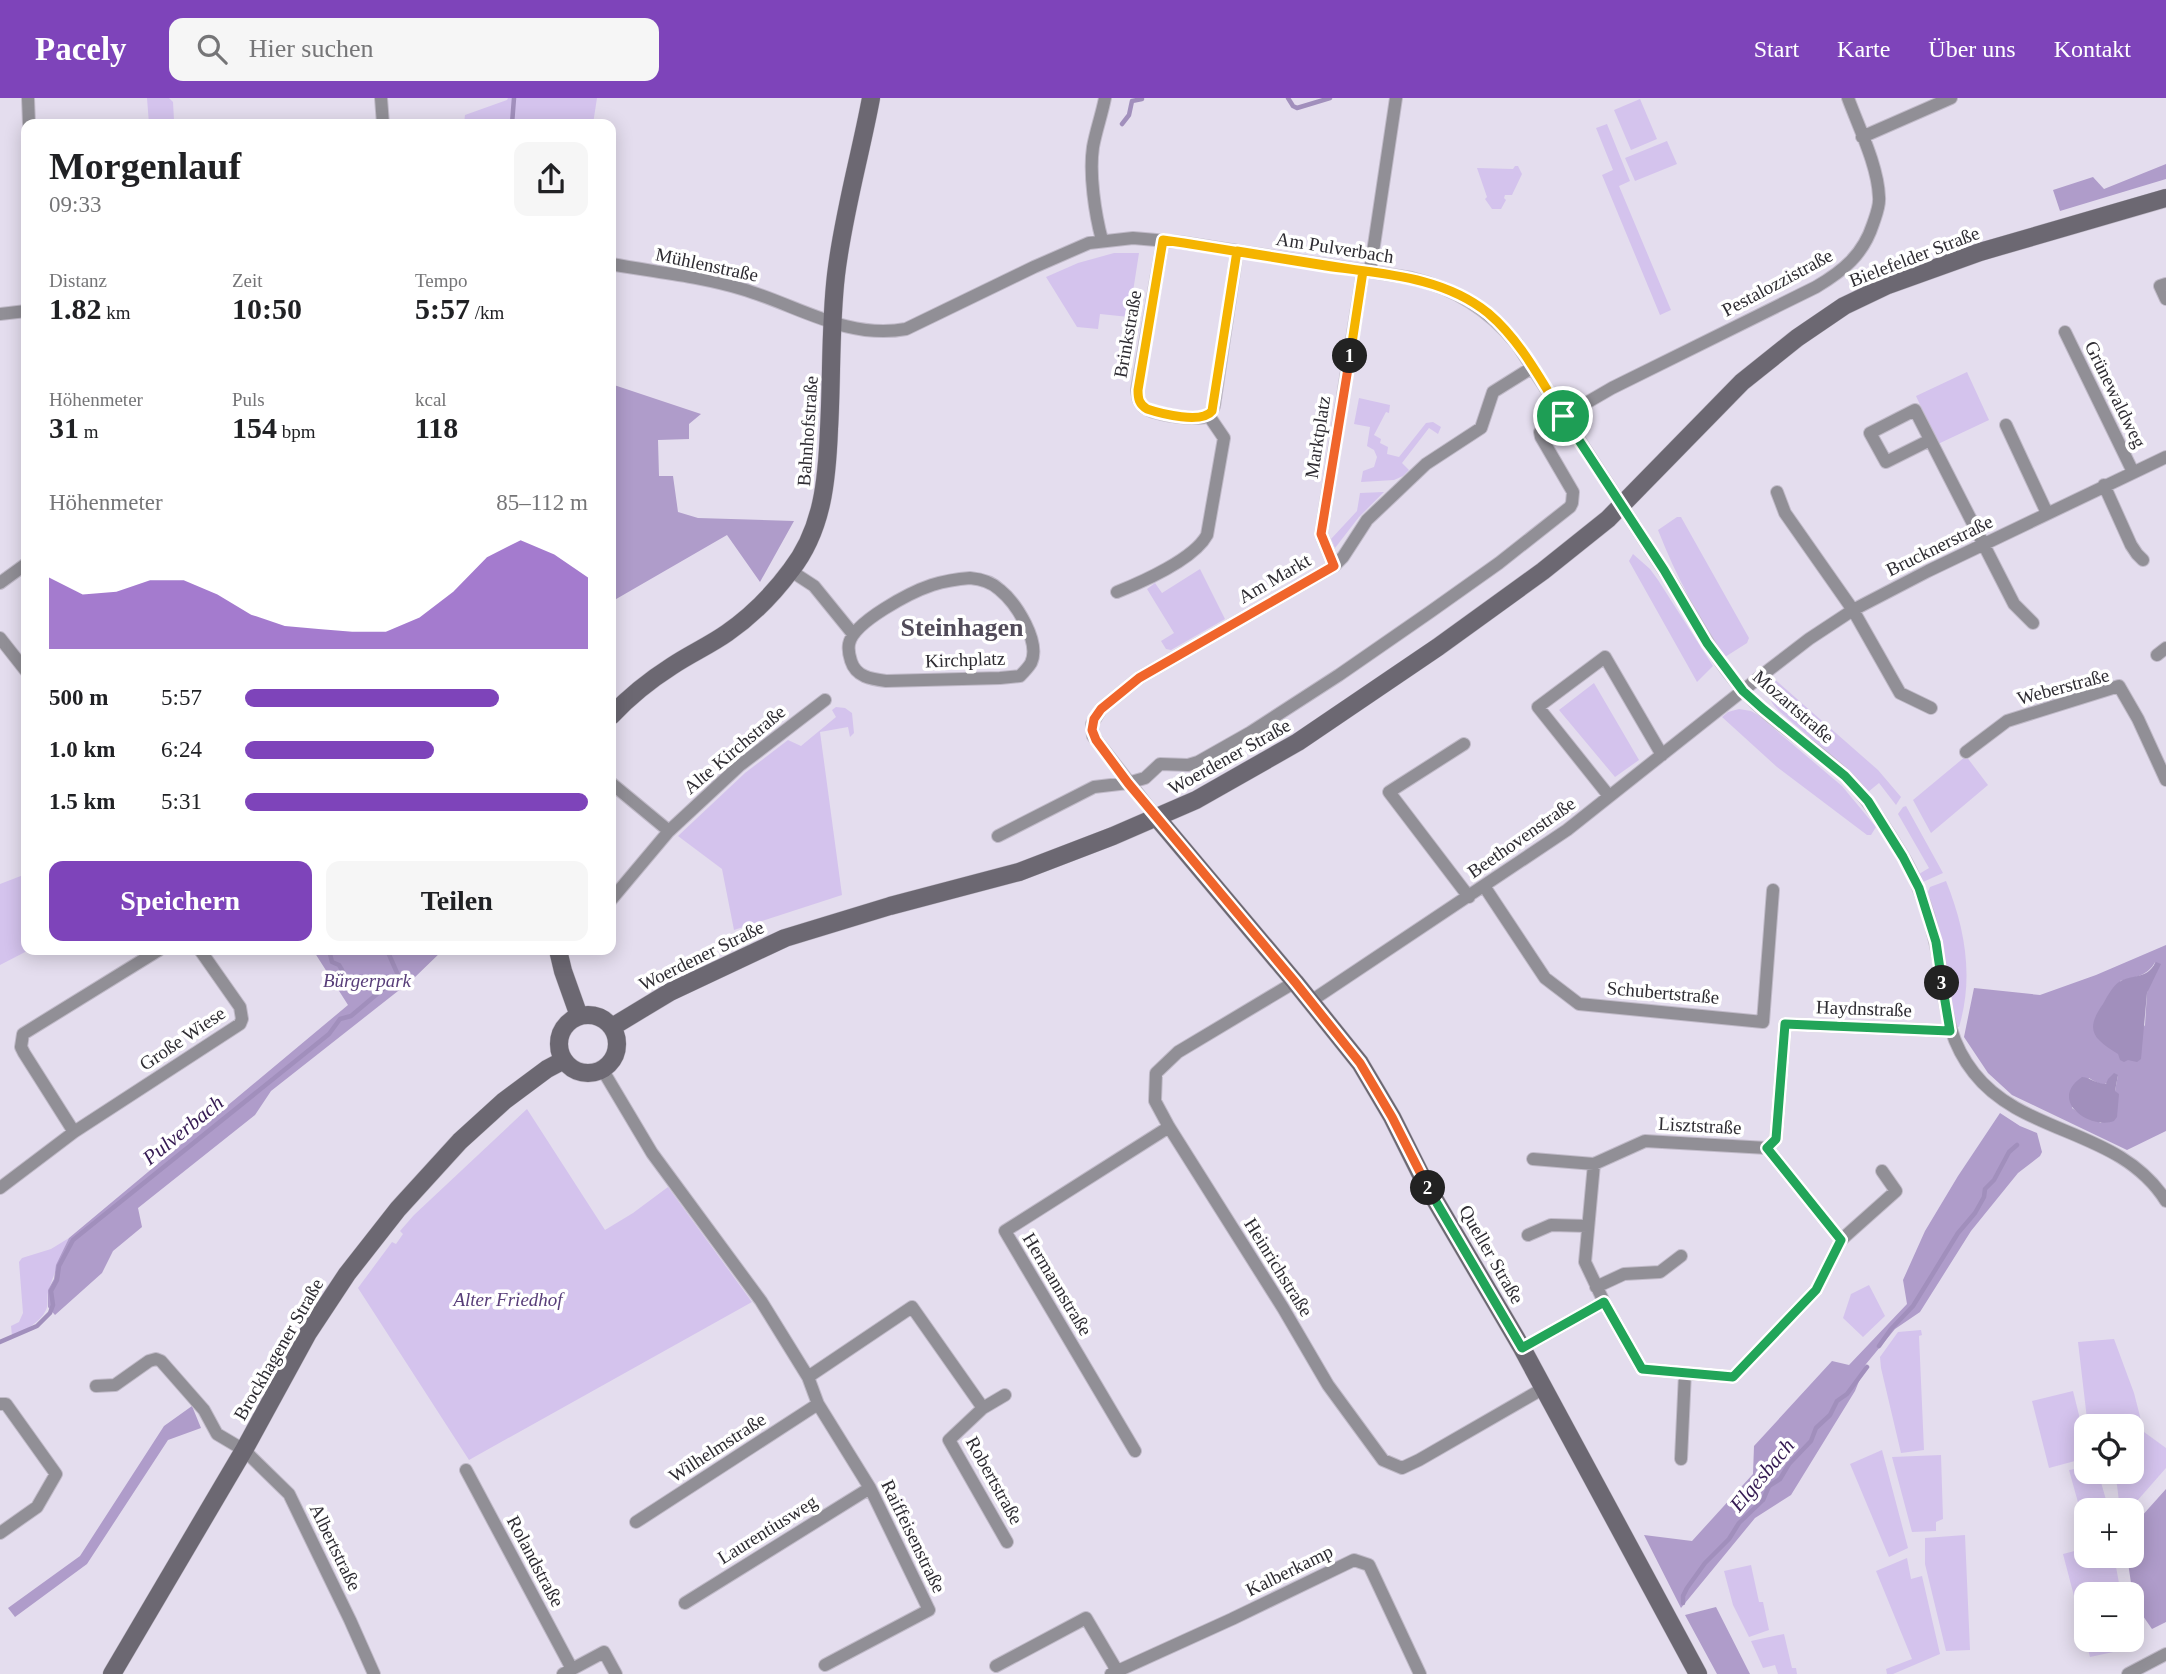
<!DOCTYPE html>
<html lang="de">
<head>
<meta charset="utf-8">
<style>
	:root { --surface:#fff; --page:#f6f6f6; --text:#202124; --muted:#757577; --accent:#7e44ba }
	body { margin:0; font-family:Georgia,serif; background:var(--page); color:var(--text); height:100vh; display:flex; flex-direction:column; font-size:26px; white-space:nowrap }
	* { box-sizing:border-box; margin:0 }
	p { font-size:23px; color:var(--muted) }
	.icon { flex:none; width:38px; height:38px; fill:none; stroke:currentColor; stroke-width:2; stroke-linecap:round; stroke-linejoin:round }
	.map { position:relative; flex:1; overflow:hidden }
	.details { position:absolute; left:21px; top:21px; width:595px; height:836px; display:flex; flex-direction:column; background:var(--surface); border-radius:14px; box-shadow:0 4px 18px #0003 }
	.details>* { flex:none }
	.fabs { position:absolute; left:2074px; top:1316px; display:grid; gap:14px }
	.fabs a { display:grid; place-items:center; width:70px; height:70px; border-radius:14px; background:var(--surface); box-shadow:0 4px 18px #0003; font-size:35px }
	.pin { position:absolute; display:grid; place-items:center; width:60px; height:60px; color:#fff; margin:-30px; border:4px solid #fff; border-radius:50%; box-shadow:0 2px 7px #0007 }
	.km { position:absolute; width:35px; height:35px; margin:-18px; border-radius:50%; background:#222; color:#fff; font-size:19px; line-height:35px; text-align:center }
	.round { display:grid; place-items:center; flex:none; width:74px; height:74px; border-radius:14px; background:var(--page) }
	.head { display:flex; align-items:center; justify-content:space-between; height:119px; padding:0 28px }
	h1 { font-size:38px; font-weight:700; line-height:52px }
	.figures { display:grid; grid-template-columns:repeat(3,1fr); gap:10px; height:119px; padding:7px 28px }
	.figures div { display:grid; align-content:center }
	.figures b { font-size:30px; font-weight:700 }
	.figures small { font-size:19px; font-weight:400 }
	.figures p { font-size:19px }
	.chart { height:196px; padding:14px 28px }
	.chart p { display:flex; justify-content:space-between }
	.chart svg { width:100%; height:126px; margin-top:7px; fill:var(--accent); opacity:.7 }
	.primary-button { display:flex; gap:14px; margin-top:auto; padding:14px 28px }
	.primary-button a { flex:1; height:80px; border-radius:14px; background:var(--accent); color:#fff; font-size:28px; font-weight:700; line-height:80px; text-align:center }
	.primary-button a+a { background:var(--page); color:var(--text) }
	ul { padding:0 28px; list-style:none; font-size:23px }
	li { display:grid; grid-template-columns:112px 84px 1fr; align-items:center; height:52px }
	li i { height:18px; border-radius:9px; background:var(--accent) }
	header { display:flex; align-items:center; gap:42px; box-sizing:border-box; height:98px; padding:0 35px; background:var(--accent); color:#fff }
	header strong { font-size:33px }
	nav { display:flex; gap:38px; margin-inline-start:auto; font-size:24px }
	.search { width:490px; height:63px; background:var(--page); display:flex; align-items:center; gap:18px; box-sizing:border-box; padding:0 24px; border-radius:14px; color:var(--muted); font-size:26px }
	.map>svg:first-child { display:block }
</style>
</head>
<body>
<header>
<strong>Pacely</strong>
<div class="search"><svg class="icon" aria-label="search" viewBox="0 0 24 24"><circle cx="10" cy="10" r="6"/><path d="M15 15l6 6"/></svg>Hier suchen</div>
<nav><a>Start</a><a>Karte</a><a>Über uns</a><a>Kontakt</a></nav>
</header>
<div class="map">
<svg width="2166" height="1576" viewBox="0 0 2166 1576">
	<rect width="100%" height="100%" fill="#e4ddee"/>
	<path fill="#d4c3ed" d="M147,0H169L173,4L174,22L169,26H149Z
		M508,0H597L593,26H464L465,17L507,2Z
		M1640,1L1657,41L1631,52L1614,12Z
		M1607,26L1630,83L1619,88L1671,212L1660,217L1602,77L1613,72L1596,30Z
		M1667,43L1677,66L1635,83L1625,60Z
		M1515,68H1518L1522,76L1512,97H1505L1504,100L1506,102L1501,111H1492L1485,101L1487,99L1477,70L1513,71Z
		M1114,155H1139L1129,219L1100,216L1098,231L1077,229L1046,179L1078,165Z
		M1967,274L1989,322L1938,346L1916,298Z
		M1359,300L1390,307L1389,315L1386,314L1374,337L1381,341L1380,345L1388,349L1387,356L1399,359L1426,325L1433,324L1441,329L1438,336L1429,330L1402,365L1409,372L1403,378L1394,382L1361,384L1363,373L1374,369L1377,359L1374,352L1367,348L1370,329L1354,326Z
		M1384,394L1359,419L1335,450L1331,441L1357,413L1360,395Z
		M1677,419H1681L1749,540L1747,545L1725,559C1698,519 1676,478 1658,432Z
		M1633,456L1650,471L1658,482L1713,568L1697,584L1629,463Z
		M1200,471L1225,521L1171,552L1166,551L1161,543L1174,535L1147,491L1155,485L1162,495Z
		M1772,579L1878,672L1901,699L1896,707L1879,685L1868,694L1849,673L1779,613C1769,603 1764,592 1772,579Z
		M1594,585L1639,662L1615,679L1559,612Z
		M836,609L845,610L852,615L854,635L850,639L848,629L820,634L842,797L734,832L722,771L678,738L745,675L788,642L801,648L836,619L832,612Z
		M1739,611L1751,613L1758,617L1842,688L1876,729L1871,737H1867L1777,669L1722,619L1728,614Z
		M1966,658L1988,687L1931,735L1913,702Z
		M1906,708L1943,775L1923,784L1919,776L1929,770L1898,716L1903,709Z
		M26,776V852H29L0,867V786Z
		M1946,783C1965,830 1974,879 1959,929H1956C1945,885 1942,839 1928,794L1930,789Z
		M527,1011L605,1132L633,1115L668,1089L752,1204L469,1362L358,1190L392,1144L396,1146L403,1136L400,1133L414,1117Z
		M69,1140C61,1157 55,1174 49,1191C46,1198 49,1206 46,1212C40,1225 24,1233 12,1238L11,1228L19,1224L23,1215L19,1164L22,1160L51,1151Z
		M1869,1187L1885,1218L1863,1239L1843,1220L1851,1196Z
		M1921,1232L1922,1237L1919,1238L1924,1352L1901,1355L1881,1270L1880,1259L1898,1234Z
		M2114,1241L2134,1295L2144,1334L2166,1350V1370L2129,1412H2120L2117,1387L2111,1374H2132V1328H2090L2087,1321L2078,1244Z
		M2073,1293L2086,1345V1360L2049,1370L2032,1303Z
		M1882,1352L1908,1450L1889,1459L1850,1366Z
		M1941,1357L1943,1421L1936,1424V1433L1912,1434L1892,1359Z
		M2086,1369V1374H2098L2109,1412H2086V1414L2084,1407L2079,1408L2069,1372Z
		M1965,1437L1970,1552L1946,1553L1925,1466V1440Z
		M2086,1450V1458H2114L2121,1496H2086V1542H2131L2132,1550L2090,1559L2063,1456Z
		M1907,1460L1911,1481L1922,1478L1940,1556L1893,1576H1887L1886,1571L1912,1561L1876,1473Z
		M1751,1467L1759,1504H1763L1769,1532L1749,1539L1733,1507L1724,1473Z
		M1784,1536L1792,1570H1796L1797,1576H1778L1775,1567L1763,1570L1751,1543Z"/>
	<path fill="#af9cca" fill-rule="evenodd" d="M2166,66V81L2060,113L2053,92L2093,79L2104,91Z
		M611,286L701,316L689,326V341L658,342L659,378H673L678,414L698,420L794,423L760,484L727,437L611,504Z
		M2166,847V1033L2127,1052L2012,997L1988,975L1964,939L1974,890L2040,897L2096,877ZM2155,864L2147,895L2145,927L2120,962V883C2135,879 2148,878 2155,864ZM2118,977L2115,993L2101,1025L2082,1017L2072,1010L2089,980C2104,989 2105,988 2118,977Z
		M313,852H443L412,882L271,993L255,1017L138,1110L142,1129L113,1153L102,1175L55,1217L48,1209V1192L54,1181L56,1167L69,1140L348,907Z
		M2000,1015L2020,1028L2037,1035L2042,1054L2040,1058L2018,1075L1971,1133L1920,1214L1895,1231L1866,1266L1855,1293L1791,1397L1755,1420L1681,1510L1644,1437L1692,1443L1753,1376L1754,1348L1832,1263L1849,1267L1907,1206L1903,1182L1925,1133L1958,1078Z
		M192,1308L201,1330L168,1342L87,1466L15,1519L8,1510L80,1458L164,1328Z
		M2166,1391V1524L2152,1531L2134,1505L2127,1458H2132V1429Z
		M1716,1509L1750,1576H1717L1685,1517Z"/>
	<path fill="#a18fbc" d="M2156,864L2161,866L2147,895L2141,961L2137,964L2128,962L2124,964L2120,962L2118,956C2094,941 2084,933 2103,906C2107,899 2112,889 2119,884C2134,875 2145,883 2156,864Z
		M2114,975L2118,977L2115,993L2119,996L2117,1019L2114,1023C2091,1032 2047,1003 2082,979C2091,980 2097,986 2106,986L2108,981Z"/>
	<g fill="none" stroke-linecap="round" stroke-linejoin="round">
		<path stroke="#a18fbc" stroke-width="4.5" d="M1288,0L1293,8L1297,10L1330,0
			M512,26L514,0
			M1122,26L1129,17L1132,3L1142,1
			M329,852L332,864L339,867L342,872V890
			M0,1244L37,1228L50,1215L53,1207L51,1193L57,1182L59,1168L73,1142L329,936L340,921L351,918L396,880L398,877L387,852
			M1879,1248L1891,1231L1913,1208L1958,1135L1975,1115L1984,1099L1985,1091L1994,1082L2009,1054L2017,1047
			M1683,1505V1498L1687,1490L1705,1465L1729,1441L1739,1425L1763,1402L1769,1388L1780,1381L1789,1366L1811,1343L1816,1330L1830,1317L1837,1303L1847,1296L1867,1269"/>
		<g stroke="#c0bac8" stroke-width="14">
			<path id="street" d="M28,0L29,26
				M381,0L383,26
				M1862,39L1951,0
				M1102,142C1095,116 1089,76 1093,49C1096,32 1102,16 1105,0
				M1163,142L1137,292C1138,298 1138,304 1143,308C1151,317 1198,323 1209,318L1214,308L1237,153
				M611,166C654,174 700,178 742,191C797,207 847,242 906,231L1034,169L1089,145L1133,140L1179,144L1411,180C1456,191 1488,211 1517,246C1566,321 1614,396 1663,471C1690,511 1710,556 1743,592C1772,625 1813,647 1845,678C1868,700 1884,728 1901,755C1917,781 1928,813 1935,843C1947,892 1940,932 1974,975C2023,1038 2120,1030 2166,1103
				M1370,174L1396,0
				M2166,186L2160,188L2166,201
				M0,216L26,213
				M2065,234L2133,374
				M2006,327L2047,415
				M1930,342L1886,364L1870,335L1915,312L2014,506L2033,525
				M2104,387L2131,447L2137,456L2143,462
				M1777,394L1785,415L1853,512L1900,595L1931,610
				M1334,468L1321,436L1363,173
				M791,473L814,488L853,536
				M970,480C981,481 992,484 1000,492C1016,505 1041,544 1031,565C1028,570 1024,574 1020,578L1000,580L886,583C871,581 856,579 851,563C849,557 848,552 849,546C853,524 911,494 932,487C945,483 957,481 970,480Z
				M0,485L26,466
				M1117,494C1142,484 1194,461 1207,437L1224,340L1209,318
				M0,540L26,573
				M2157,557L2166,550
				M1464,646L1389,694L1469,799
				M1966,654L2007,623L2119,588L2138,621L2166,682
				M611,685L669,733
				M1609,698L1538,609L1605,559L1662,657
				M1157,720L1093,638L1092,626L1101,611L1139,580L1334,468L1343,459L1367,422L1426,366L1481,330L1493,294L1533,269
				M998,738L1094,689L1128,685L1145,680L1160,666L1188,667L1198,664L1251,634L1339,577L1430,514L1499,465L1570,409L1572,405L1573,394L1541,339L1540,334L1543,330L1612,290L1816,189C1843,173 1863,157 1873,126C1876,117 1880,108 1879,99C1878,68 1859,30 1848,0
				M1484,788L1545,880L1579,906L1763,924L1773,792
				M611,802L669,733L739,668L825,602
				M1295,884L1178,954L1156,975L1155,1003L1169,1029L1283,1210L1328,1287L1383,1362L1402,1370L1419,1362L1544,1290
				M1311,903L1567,732L1770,571L1809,541L1853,512L1928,473L2166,359
				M602,971L652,1055L761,1203L808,1279L818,1306L870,1390L929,1512L825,1567
				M74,1034L24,955L21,949L23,936L159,852
				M1533,1061L1594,1066L1645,1043L1767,1050
				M1594,1066L1585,1164L1604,1204
				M1882,1073L1896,1093L1841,1142L1767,1050L1776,1041L1785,926L1950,933
				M0,1090L74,1034L240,926L242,921L240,909L200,852
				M1528,1137L1551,1127L1587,1128
				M1596,1189L1624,1176L1660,1174L1681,1158
				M1522,1250L1604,1204L1642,1271L1733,1279L1816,1192L1841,1142
				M808,1279L912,1209L983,1310L949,1342L1007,1444
				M96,1288L115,1287L149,1263L156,1261L161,1263L204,1312L217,1336L244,1352L289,1396L350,1522L374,1576
				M0,1306H6L56,1376L37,1409L0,1435
				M983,1310L1005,1297
				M1135,1353L1005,1133L1169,1029
				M1681,1361L1685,1275
				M466,1372L572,1571
				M636,1424L818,1306
				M685,1505L870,1390
				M996,1568L1086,1520L1119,1576
				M563,1576L604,1554L616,1576
				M1111,1576L1232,1521L1354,1462L1369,1467L1420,1576
				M2128,1576L2166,1556"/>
		</g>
		<g stroke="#c0bac8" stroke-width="19">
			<path id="secondary" d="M611,618C629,599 650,582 672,568C690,556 710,547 727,535C750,519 774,495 791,472C823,431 827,381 829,331C832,280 830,228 836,177C843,117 860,59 871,0
				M1157,720L1295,884L1360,965L1392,1019L1425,1085L1522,1250L1698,1576
				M558,852L563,873L579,918
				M559 946a29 29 0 1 1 58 0a29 29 0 1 1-58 0Z
				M612,929L670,894L785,840L890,808L1019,774L1113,738L1196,702L1298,644L1438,549L1543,473L1608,421L1742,284L1797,240L1844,208L1888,187L1980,154L2166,100
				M112,1576L244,1352L308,1235L347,1176L398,1111L460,1043L504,1003L547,971L564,962"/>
		</g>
		<use href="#street" stroke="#918f96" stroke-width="12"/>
		<use href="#secondary" stroke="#6c6872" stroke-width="18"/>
	</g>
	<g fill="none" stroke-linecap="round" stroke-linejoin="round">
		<g stroke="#fff" stroke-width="14">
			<path id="split-1" d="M1350,258L1363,173L1237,153L1212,313C1202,326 1162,316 1147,311C1139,306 1138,301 1138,292L1163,142L1184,145C1231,153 1279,160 1326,168C1382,176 1442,178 1488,215C1520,242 1541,282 1563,318"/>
		</g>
		<g stroke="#fff" stroke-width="14">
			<path id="split-2" d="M1350,258L1321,436L1334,468L1139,580L1101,611L1094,621L1092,632L1096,642L1128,685L1295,884L1360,965L1392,1019L1428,1090"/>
		</g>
		<g stroke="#fff" stroke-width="14">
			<path id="split-3" d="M1428,1090L1522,1250L1604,1204L1642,1271L1733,1279L1816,1192L1841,1142L1767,1050L1776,1041L1785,926L1950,933L1942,885"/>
		</g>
		<g stroke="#fff" stroke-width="14">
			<path id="split-4" d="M1563,318L1664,472L1707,545L1743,593L1763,611L1845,678L1868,703L1903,759L1919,790L1936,844L1942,885"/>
		</g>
		<use href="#split-1" stroke="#f5b400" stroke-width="9"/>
		<use href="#split-2" stroke="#f0652b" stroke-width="9"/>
		<use href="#split-3" stroke="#22a559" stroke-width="9"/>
		<use href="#split-4" stroke="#22a559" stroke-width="9"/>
	</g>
	<g text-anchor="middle" stroke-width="7" stroke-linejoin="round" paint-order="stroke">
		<g font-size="19" fill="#2e2c32" stroke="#fff">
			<text transform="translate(1335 149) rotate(9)" y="7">Am Pulverbach</text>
			<text transform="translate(1914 158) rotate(-21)" y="7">Bielefelder Straße</text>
			<text transform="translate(707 166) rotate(12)" y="7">Mühlenstraße</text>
			<text transform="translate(1777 184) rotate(-28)" y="7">Pestalozzistraße</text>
			<text transform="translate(1127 236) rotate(-80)" y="7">Brinkstraße</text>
			<text transform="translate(2116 296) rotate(64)" y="7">Grünewaldweg</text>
			<text transform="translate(807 333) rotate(-86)" y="7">Bahnhofstraße</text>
			<text transform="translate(1317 339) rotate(-81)" y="7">Marktplatz</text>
			<text transform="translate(1939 447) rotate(-26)" y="7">Brucknerstraße</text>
			<text transform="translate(1274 480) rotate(-30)" y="7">Am Markt</text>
			<text transform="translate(965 561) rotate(-2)" y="7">Kirchplatz</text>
			<text transform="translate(2063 588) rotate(-15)" y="7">Weberstraße</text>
			<text transform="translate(1794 608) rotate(41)" y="7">Mozartstraße</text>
			<text transform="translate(734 651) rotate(-40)" y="7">Alte Kirchstraße</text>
			<text transform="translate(1229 658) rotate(-29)" y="7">Woerdener Straße</text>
			<text transform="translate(1521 739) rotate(-35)" y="7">Beethovenstraße</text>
			<text transform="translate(701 857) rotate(-26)" y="7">Woerdener Straße</text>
			<text transform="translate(1663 894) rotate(5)" y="7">Schubertstraße</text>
			<text transform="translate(1864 910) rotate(2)" y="7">Haydnstraße</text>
			<text transform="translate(182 940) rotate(-34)" y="7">Große Wiese</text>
			<text transform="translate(1700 1027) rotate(3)" y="7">Lisztstraße</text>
			<text transform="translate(1492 1156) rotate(60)" y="7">Queller Straße</text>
			<text transform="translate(1279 1169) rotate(58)" y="7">Heinrichstraße</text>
			<text transform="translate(1058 1186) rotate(59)" y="7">Hermannstraße</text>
			<text transform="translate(278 1251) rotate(-60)" y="7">Brockhagener Straße</text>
			<text transform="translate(717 1349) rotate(-33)" y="7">Wilhelmstraße</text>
			<text transform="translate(995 1382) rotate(61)" y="7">Robertstraße</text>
			<text transform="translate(767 1431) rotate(-32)" y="7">Laurentiusweg</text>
			<text transform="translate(914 1438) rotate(64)" y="7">Raiffeisenstraße</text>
			<text transform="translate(336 1449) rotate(64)" y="7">Albertstraße</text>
			<text transform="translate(536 1463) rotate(62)" y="7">Rolandstraße</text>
			<text transform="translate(1289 1472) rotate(-26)" y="7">Kalberkamp</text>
		</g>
		<g font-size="19" font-style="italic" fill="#583e79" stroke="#fff">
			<text x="367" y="889">Bürgerpark</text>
			<text x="508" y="1208">Alter Friedhof</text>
		</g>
		<g font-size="21" font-style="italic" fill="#351a52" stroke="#fff">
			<text transform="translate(183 1032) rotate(-39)" y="7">Pulverbach</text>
			<text transform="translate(1762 1377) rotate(-50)" y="7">Elgesbach</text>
		</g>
		<g font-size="26" font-weight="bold" fill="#524c5a" stroke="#fff">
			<text x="962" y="538">Steinhagen</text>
		</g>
	</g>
</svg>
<div class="fabs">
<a><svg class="icon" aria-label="locate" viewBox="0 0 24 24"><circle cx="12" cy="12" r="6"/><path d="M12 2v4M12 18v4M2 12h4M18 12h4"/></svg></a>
<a>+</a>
<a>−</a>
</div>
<div class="pin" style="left:1563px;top:318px;background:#1e9e55"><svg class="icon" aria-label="arrive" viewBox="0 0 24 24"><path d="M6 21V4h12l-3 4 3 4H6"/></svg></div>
<b class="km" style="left:1350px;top:258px">1</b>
<b class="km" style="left:1428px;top:1090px">2</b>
<b class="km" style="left:1942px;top:885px">3</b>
<section class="details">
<div class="head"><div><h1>Morgenlauf</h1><p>09:33</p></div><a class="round"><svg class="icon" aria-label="share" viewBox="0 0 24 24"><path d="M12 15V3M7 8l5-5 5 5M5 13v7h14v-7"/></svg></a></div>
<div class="figures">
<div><p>Distanz</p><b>1.82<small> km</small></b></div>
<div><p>Zeit</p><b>10:50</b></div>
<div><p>Tempo</p><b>5:57<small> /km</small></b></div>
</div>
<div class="figures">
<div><p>Höhenmeter</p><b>31<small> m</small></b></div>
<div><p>Puls</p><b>154<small> bpm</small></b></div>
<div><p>kcal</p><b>118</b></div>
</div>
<div class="chart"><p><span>Höhenmeter</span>85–112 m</p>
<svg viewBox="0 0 160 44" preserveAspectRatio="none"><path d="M0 44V19L10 25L20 24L30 20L40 20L50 25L60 32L70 36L80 37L90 38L100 38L110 33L120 24L130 12L140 6L150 11L160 19V44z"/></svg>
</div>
<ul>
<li><b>500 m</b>5:57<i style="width:74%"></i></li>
<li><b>1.0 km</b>6:24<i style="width:55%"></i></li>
<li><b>1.5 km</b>5:31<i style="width:100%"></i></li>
</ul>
<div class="primary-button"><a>Speichern</a><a>Teilen</a></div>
</section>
</div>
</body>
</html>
